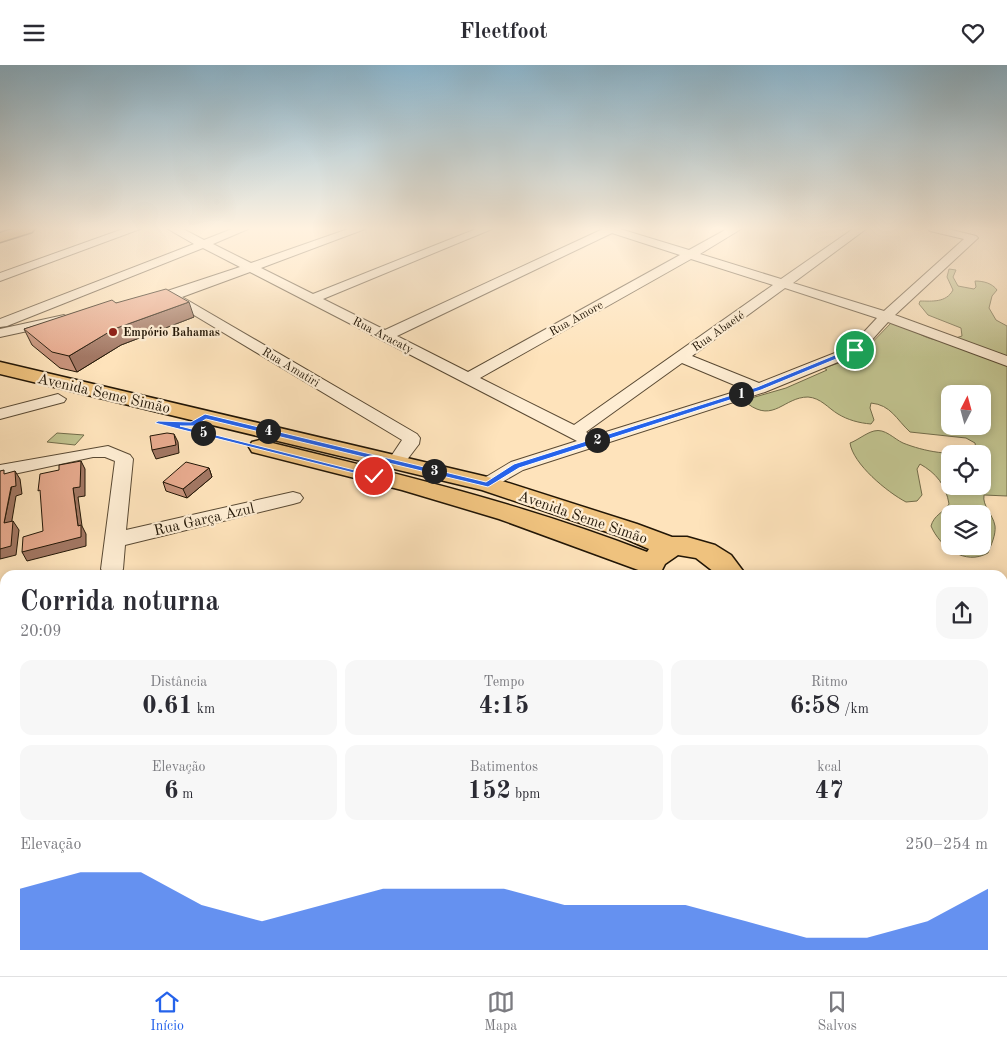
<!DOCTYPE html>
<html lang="pt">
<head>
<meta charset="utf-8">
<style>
	:root { --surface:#fff; --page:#f7f7f7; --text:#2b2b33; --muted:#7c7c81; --line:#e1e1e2; --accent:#2563eb }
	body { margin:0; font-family:"Old Standard TT",serif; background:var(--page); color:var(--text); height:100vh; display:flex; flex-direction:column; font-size:19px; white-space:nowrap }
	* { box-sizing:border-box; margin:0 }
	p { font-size:16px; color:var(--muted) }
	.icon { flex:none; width:28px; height:28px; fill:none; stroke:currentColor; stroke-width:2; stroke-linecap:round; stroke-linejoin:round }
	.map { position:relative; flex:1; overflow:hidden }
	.details { position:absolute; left:0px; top:505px; width:1008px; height:406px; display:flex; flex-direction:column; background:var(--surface); border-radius:15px 15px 0 0; box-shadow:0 2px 8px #0003 }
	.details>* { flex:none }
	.needle { width:32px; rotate:6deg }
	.controls { position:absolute; left:941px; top:320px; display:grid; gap:10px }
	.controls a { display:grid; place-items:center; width:50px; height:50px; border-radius:10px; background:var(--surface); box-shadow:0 2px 8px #0003; font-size:25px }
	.pin { position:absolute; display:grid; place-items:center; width:42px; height:42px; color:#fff; margin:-21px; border:2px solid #fff; border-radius:50%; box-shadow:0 1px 5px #0007 }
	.km { position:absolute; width:25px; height:25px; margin:-12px; border-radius:50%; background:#222; color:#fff; font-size:14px; line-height:25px; text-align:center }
	.round { display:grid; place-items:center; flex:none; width:52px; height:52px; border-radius:15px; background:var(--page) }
	.headline { display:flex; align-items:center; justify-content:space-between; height:85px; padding:0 20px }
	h1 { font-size:28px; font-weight:800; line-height:38px }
	.stats { display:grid; grid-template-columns:repeat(3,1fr); gap:8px; height:85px; padding:5px 20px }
	.stats div { display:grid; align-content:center; border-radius:12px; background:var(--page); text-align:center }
	.stats b { font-size:25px; font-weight:800 }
	.stats small { font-size:14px; font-weight:400 }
	.stats p { font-size:14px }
	.chart { height:140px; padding:10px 20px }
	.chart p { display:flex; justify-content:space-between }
	.chart svg { width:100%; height:90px; margin-top:5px; fill:var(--accent); opacity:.7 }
	header { display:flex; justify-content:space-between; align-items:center; height:65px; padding:0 20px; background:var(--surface); font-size:22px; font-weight:800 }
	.tabs { display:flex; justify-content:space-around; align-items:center; height:70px; border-top:1px solid var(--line); background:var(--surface); font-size:14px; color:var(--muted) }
	.tabs a { display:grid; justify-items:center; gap:2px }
	.tabs .current { color:var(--accent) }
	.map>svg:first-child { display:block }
</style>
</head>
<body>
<header><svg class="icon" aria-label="menu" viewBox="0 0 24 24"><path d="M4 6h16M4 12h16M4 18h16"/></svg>Fleetfoot<svg class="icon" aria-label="heart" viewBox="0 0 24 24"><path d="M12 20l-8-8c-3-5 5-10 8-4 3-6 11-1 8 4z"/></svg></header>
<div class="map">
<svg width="1007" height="911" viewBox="0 0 1007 911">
	<rect width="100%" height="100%" fill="#fee3bb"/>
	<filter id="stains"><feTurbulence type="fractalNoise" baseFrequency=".004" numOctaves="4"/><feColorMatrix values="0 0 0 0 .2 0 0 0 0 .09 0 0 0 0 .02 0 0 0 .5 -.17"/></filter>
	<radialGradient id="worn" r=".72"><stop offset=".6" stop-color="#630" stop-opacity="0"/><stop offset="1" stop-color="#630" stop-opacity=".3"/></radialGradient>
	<path fill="#c1c38f" stroke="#726c4a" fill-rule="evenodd" d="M949,204L956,205L953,212L958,221L974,224L976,222L975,216C983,216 992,218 997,225L992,231L989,243L996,255L1007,261V431L984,430C982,441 993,449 995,461C996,470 991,480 988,488C965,501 940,482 931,461C934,450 943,448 949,439C946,420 936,408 920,399L917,404L922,430L917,436L906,437C887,427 853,399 850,378C858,375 866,368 874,366C885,363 894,374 903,378C923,386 954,393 976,384L975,378L966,373L910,367C896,354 891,340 871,338L870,343L874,355L871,359C859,358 848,355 838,349C828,343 821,333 808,332C784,332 774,358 748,339V334L786,323L827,305L824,303L859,291L891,258C922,263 925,284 962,271L961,263L928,250L919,239L920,236C932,236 946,238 953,225L947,212ZM950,329H982V361H950ZM950,389H982V421H950ZM950,449H982V481H950Z
		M57,368L84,370L75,380L47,377Z"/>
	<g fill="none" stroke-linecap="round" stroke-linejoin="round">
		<g stroke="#594933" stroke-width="2">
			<path id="minor" d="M123,164H140L0,216V208Z
				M168,164H183L204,175L232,164H248L213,179L251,198L348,164H365L261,203L313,229L476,164H492L323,234L385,265L603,164H620L689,185L727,164H741L700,189L781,214L853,164H866L793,218L884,246L964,174L930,166L928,164H948L976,171L978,173L895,250L1007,291V301L888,257L860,288L765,327L523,405L488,425L481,423L479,419L481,415L511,397L577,376L250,207L182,232L417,369L420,373L419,379L403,400H391L388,396L402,375L169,235L151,240L146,239L144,236L146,233L240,202L203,183L7,261L0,262V254L194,179ZM612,168L680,190L468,307L397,271ZM691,194L773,220L574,360L480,313ZM785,223L877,253L850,282L759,318L692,291ZM682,298L744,324L593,371L586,367Z
				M64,250L71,254L69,257L0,272V264Z
				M58,329L66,334L64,337L0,354V344Z
				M108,381L130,390L133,394L126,465L293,427L300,429L303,433L300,437L293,439L125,480L123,504L120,510H106L101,504L115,396L105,392H93L0,412V400Z
				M639,906H673L672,911H638Z"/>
		</g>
		<g stroke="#221606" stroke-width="3">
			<path id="major" d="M13,164H34L32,167L0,177V168Z
				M0,297L496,414L637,459L672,472H687L715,480L731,490L746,510H718L696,493L678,490L665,499L661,507L652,510L499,454L402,425L252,387L249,382L252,377L260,375C391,407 521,438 647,487L649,484L619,471L482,425L0,309Z
				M1002,638L1007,639V668L1002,667Z
				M1002,671L1007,672V704L1002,702Z"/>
		</g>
		<use href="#minor" fill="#feedd3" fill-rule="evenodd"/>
		<use href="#major" fill="#efc27e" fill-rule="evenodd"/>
	</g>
	<path fill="#c7927a" stroke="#221606" d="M116,238L194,252L121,280L77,307L60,303L32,280L24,264Z
		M209,403L212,412L187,433L166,426L163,417Z"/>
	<path fill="#a27763" stroke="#221606" d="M189,237L194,252L121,280L77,307L69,291L114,264Z
		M174,369L178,377L179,388L156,394L152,385Z
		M81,396L85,404V431L78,432L82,461L86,469V481L27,496L22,487L78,461L73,423Z
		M209,403L212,412L187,433L183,424Z
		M15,406L20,414L22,429L16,431L10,467L4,458Z
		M13,456L19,465L16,490L0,494V484Z"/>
	<path fill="#e7aa8e" stroke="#221606" d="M166,224L189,237L114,264L69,291L52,287L24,264L112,235L116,238Z
		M167,368L174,369L176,380L152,385L150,371Z
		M81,396L80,422L73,423L78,461L81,460V472L22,487L23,472L43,466L40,425L38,426L40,409L59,405V400Z
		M186,397L209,403L183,424L163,417Z
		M4,405V409L15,406L16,421L11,422L4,458L13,456L11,481L0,484V406Z"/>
	<linearGradient id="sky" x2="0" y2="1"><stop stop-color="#8bb8d2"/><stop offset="0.56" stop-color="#fff2e0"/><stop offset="1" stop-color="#fff2e0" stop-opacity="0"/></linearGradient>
	<rect width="1007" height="292" fill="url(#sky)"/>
	<path fill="#2563eb" stroke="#fff" d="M852,283L858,285L761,325L519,403L488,422L206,354L195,361H180L378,411L374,413L155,358L158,356L191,357L205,349L486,417L514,399L757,322Z"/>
	<circle fill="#8f2418" stroke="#feedd3" stroke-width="2" cx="113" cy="267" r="5"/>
	<g text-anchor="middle" stroke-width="4.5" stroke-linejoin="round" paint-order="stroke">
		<g font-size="12" fill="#221606" stroke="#feedd3">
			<text transform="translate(576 253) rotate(-29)" y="4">Rua Amore</text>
			<text transform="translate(718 266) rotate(-35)" y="4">Rua Abaeté</text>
			<text transform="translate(383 270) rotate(27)" y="4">Rua Aracaty</text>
			<text transform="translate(291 302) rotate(31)" y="4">Rua Amatiri</text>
		</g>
		<g font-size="12" font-weight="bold" fill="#221606" stroke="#feedd3" text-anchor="start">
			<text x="123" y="271">Empório Bahamas</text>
		</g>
		<g font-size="15" fill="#221606" stroke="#feedd3">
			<text transform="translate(104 328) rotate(13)" y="5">Avenida Seme Simão</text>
			<text transform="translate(583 452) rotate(19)" y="5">Avenida Seme Simão</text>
			<text transform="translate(204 454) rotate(-13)" y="5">Rua Garça Azul</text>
		</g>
	</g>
	<rect width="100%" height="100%" filter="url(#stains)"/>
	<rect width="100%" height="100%" fill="url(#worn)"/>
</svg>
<div class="controls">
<a><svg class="needle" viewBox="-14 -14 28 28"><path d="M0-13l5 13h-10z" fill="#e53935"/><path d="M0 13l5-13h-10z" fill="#7c7c81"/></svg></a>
<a><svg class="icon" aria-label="locate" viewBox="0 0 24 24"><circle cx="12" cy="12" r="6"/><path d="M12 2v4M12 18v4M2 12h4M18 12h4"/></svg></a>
<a><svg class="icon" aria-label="layers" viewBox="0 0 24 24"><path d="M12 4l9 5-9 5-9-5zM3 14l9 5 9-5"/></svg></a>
</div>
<div class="pin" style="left:855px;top:285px;background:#1e9e55"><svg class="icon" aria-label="arrive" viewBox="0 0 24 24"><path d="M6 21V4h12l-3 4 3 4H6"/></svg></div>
<div class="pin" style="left:374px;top:411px;background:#d93025"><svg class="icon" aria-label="check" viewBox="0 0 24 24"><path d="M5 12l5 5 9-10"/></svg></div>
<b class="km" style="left:741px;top:329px">1</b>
<b class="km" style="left:597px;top:375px">2</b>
<b class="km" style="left:434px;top:406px">3</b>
<b class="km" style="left:268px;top:366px">4</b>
<b class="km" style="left:203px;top:368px">5</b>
<section class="details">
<div class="headline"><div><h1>Corrida noturna</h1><p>20:09</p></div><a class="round"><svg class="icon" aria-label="share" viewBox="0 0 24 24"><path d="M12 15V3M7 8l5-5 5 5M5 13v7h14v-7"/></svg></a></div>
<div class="stats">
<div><p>Distância</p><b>0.61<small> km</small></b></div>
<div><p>Tempo</p><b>4:15</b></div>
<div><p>Ritmo</p><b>6:58<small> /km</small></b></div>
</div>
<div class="stats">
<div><p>Elevação</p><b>6<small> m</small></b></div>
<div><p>Batimentos</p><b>152<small> bpm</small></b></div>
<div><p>kcal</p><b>47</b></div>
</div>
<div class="chart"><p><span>Elevação</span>250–254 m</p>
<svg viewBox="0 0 160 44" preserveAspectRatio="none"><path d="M0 44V14L10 6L20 6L30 22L40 30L50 22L60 14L70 14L80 14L90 22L100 22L110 22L120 30L130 38L140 38L150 30L160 14V44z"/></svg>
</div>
</section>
</div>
<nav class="tabs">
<a class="current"><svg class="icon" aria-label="home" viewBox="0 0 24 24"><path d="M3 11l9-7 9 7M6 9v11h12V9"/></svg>Início</a>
<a><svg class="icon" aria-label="map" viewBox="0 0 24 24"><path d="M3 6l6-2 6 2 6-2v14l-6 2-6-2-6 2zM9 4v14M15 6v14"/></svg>Mapa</a>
<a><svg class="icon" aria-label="saved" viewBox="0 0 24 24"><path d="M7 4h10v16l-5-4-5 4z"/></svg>Salvos</a>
</nav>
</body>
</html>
